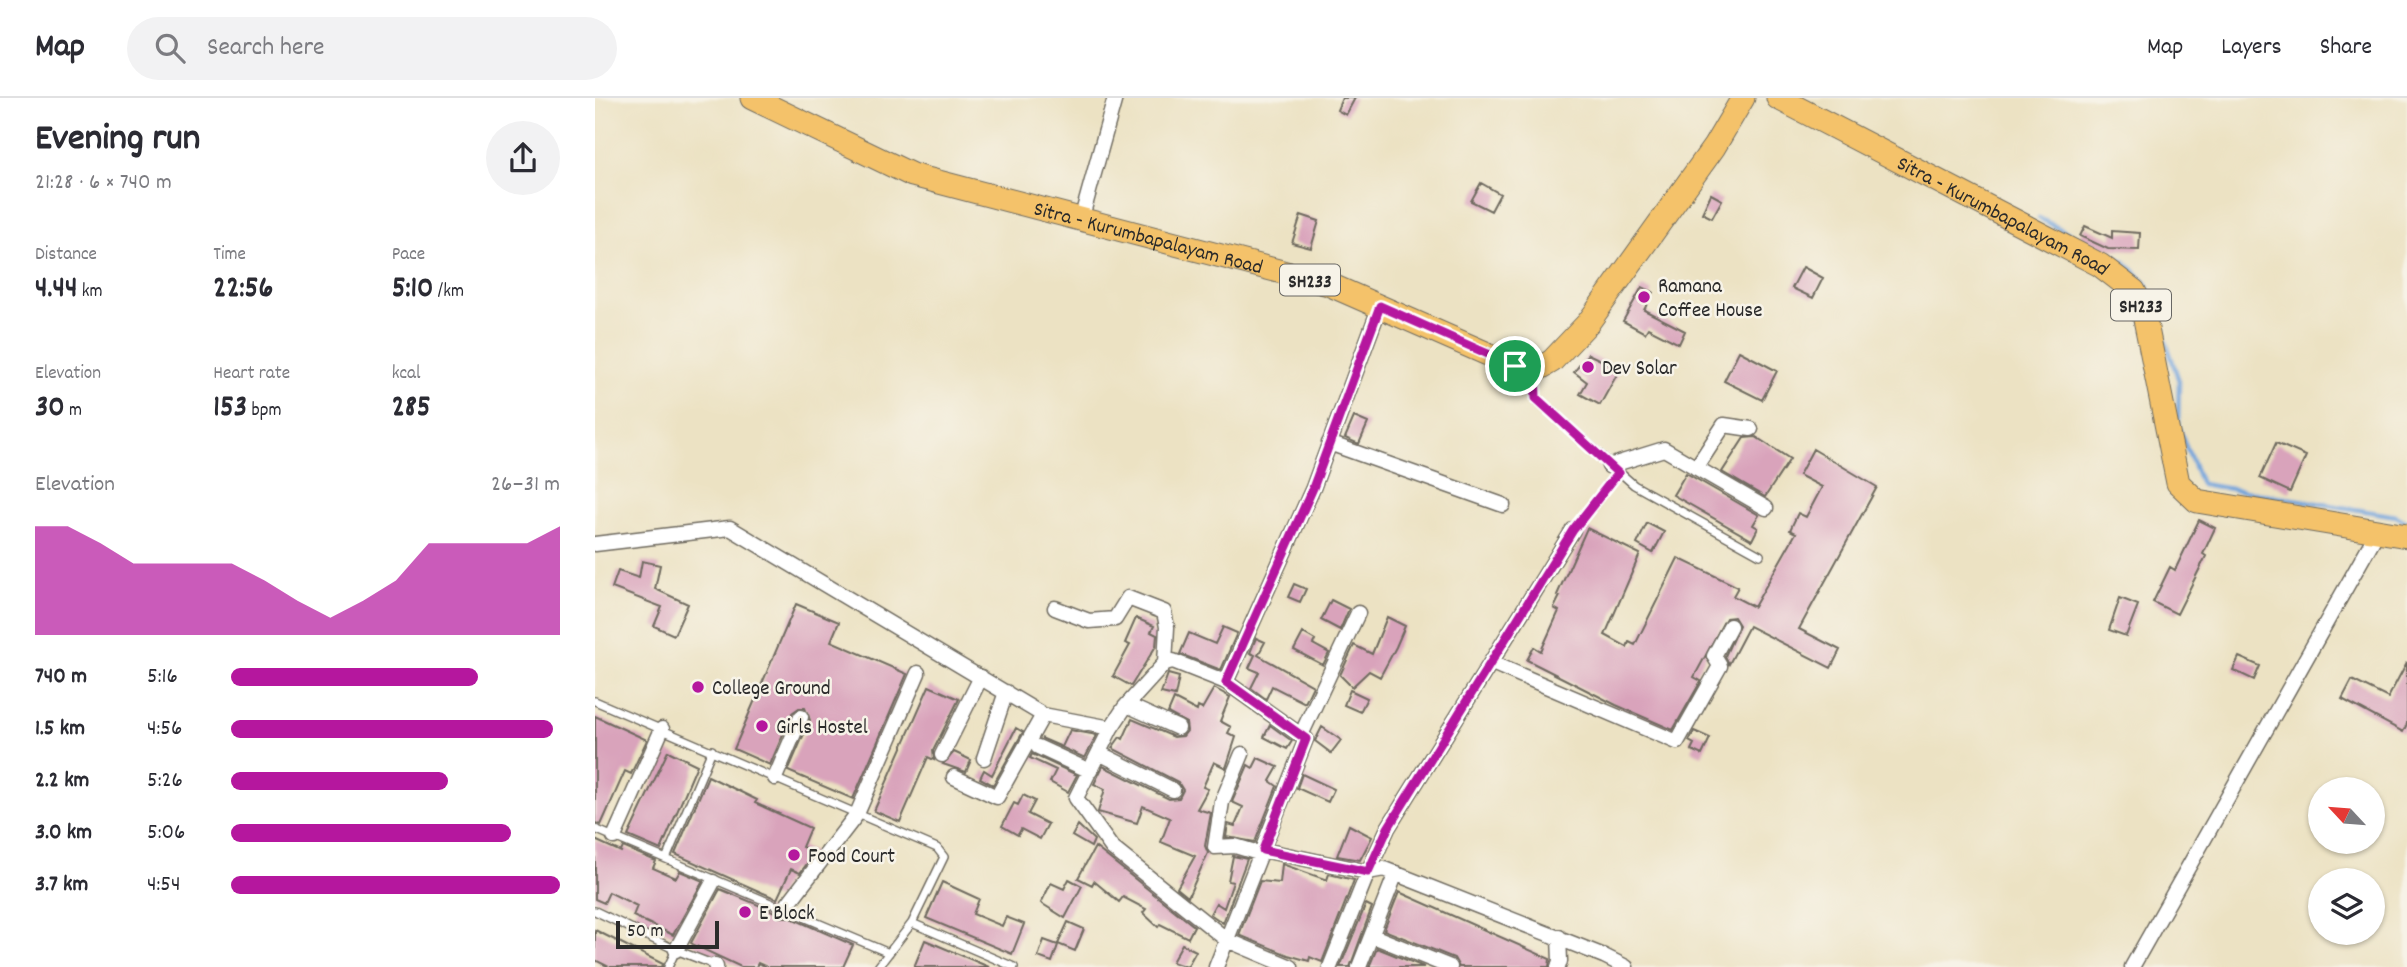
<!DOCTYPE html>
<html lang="en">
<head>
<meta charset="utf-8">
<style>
	:root { --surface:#fff; --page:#f2f2f3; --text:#2b2b33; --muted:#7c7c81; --line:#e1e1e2; --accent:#b5179e }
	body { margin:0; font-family:Dekko,sans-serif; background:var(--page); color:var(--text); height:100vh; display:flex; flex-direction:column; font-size:26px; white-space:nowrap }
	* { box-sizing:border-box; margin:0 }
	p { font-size:23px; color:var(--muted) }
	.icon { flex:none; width:38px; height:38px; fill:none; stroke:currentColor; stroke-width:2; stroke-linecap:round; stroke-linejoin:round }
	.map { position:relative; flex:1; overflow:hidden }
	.drawer { display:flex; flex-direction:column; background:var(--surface); width:595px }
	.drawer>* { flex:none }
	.needle { width:46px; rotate:296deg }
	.controls { position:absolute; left:1713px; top:679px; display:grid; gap:14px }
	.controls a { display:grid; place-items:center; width:77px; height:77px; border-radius:50%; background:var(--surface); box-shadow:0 2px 5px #0004; font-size:35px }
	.scale { position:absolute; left:21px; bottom:18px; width:103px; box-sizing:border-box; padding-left:7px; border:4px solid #2b2b2b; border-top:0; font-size:19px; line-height:24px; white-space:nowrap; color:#2b2b2b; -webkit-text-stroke:5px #f7f3e8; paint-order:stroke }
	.pin { position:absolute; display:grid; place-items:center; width:60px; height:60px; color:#fff; margin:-30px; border:4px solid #fff; border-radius:50%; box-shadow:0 2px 7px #0007 }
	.round { display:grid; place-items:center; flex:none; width:74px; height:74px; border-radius:37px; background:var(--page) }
	.overview { display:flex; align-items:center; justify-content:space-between; height:119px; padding:0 35px }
	h1 { font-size:38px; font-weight:800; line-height:52px }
	.stats { display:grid; grid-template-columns:repeat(3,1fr); gap:10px; height:119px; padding:7px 35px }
	.stats div { display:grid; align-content:center }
	.stats b { font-size:30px; font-weight:800 }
	.stats small { font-size:19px; font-weight:400 }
	.stats p { font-size:19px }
	.chart { height:196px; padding:14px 35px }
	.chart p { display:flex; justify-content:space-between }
	.chart svg { width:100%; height:126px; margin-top:7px; fill:var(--accent); opacity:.7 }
	ul { padding:0 35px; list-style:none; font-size:23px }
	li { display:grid; grid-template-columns:112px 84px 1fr; align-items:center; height:52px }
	li i { height:18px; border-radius:9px; background:var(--accent) }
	header { display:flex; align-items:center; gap:42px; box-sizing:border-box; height:98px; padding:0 35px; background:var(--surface); border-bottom:2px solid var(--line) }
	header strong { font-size:33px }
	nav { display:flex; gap:38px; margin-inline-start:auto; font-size:24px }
	.search { width:490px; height:63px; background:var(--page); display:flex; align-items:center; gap:18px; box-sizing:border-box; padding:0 24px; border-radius:38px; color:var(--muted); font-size:26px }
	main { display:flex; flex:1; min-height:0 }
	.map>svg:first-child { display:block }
</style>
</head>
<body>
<header>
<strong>Map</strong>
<div class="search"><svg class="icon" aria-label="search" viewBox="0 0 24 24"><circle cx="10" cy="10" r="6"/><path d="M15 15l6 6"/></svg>Search here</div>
<nav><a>Map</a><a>Layers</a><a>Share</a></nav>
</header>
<main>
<section class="drawer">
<div class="overview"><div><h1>Evening run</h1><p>21:28 · 6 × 740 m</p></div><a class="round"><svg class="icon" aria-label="share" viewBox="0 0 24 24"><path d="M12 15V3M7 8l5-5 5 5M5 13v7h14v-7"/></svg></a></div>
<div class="stats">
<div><p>Distance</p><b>4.44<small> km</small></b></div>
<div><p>Time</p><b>22:56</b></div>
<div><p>Pace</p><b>5:10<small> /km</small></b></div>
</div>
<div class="stats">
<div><p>Elevation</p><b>30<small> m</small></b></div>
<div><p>Heart rate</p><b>153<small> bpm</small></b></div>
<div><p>kcal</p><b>285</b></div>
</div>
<div class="chart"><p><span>Elevation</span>26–31 m</p>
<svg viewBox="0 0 160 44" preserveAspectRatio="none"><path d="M0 44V6L10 6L20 12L30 19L40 19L50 19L60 19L70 25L80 32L90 38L100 32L110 25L120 12L130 12L140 12L150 12L160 6V44z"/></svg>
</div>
<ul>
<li><b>740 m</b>5:16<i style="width:75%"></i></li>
<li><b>1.5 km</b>4:56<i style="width:98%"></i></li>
<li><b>2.2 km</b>5:26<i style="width:66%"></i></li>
<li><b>3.0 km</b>5:06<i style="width:85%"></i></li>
<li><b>3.7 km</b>4:54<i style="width:100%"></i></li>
</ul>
</section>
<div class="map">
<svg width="1812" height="869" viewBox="0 0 1812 869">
	<rect width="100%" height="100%" fill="#f7f3e8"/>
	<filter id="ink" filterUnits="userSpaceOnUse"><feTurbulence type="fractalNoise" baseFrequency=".0143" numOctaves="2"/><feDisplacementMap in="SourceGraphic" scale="14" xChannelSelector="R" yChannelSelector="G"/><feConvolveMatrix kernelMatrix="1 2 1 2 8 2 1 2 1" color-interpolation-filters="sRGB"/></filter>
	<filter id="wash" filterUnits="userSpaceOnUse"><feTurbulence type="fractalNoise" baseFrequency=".00686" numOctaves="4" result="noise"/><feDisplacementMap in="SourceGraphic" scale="28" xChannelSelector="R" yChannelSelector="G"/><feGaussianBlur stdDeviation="1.57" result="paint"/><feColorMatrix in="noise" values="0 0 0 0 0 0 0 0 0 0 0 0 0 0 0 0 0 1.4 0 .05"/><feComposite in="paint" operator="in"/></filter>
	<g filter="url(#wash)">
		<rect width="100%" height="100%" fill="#ece2c3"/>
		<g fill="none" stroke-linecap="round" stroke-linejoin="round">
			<path stroke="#6fa3db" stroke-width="4.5" d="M1444,120L1530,164L1552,186L1584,283L1583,328L1606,386L1801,418L1812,424"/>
		</g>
		<g id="blocks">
			<path fill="#d9a3bb" d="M747,0H760L751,17L742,12Z
				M886,85L905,96L896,113L876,103Z
				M1116,96L1127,102L1117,120L1107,115Z
				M706,117L724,123L716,150L697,145Z
				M1490,128L1517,140V133L1545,135L1544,152L1513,151L1485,138Z
				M1208,169L1228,180L1218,200L1197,190Z
				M1047,189L1058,194L1049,212L1090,233L1084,246L1053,230L1050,235L1028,223Z
				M1144,253L1182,273L1167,302L1129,283Z
				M993,256L1025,271L1005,307L985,296L992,284L979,274Z
				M759,319L773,325L764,346L750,340Z
				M1161,339L1195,361L1170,399L1127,374L1149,340Z
				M1681,345L1711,358L1695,394L1665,380Z
				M1218,351L1282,389L1204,531L1245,552L1236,570L1154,528L1134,566L1130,558L1144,527L1139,519L1131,520L1099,579L1106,583L1078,632L1021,607L932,562L939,549L946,553L964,513L959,510L965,498L962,497L992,430L1045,456L1010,537L1032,549L1034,544L1040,547L1083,460L1143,489L1138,498L1159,509L1201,435L1195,432L1203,415L1211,419L1227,389L1204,377Z
				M1091,375L1164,417L1158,427L1163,430L1157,442L1078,397Z
				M1604,422L1620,430L1608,456L1611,458L1582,516L1558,504L1575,469L1580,472Z
				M1052,425L1069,434L1058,455L1042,446Z
				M47,463L65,467L60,491L93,506L79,537L59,528L67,509L17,490L23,473L44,480Z
				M699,486L711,491L705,504L693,499Z
				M1525,500L1543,507L1531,538L1514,532Z
				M736,502L754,511L745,532L726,522Z
				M201,506L244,524L236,543L312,576L258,701L193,673L215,622L210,610H204L197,615L175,667L139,651Z
				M792,519L810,528L801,549L785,579L774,573L757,589L745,577L759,547L777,556Z
				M541,520L559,528L556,534L562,537L561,548L536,588L518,578L535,547L530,545Z
				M628,529L642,535L626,572L585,556L594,535L620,546Z
				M708,535L720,542L718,546L734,555L728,567L699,552Z
				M661,540L670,544L663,557L718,588L710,605L677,588L671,601L656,590L664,574L654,570L660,557L655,555Z
				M1644,559L1665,568L1659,582L1638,572Z
				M1812,564V626L1808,634L1747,601L1757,582L1793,600Z
				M573,576L584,579L580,598L566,595Z
				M334,588L364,601L338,653L339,662L333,659L305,724L279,713Z
				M619,590L635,599L625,623L636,629L633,635L641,639L631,670L619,664L608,689L613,691L602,711L616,715L610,748L613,755L593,799L582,790L600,758L566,744L575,720L548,708L542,725L503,714L510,691L499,686L508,668L574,701L584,700L588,692L583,684L517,650L525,639L528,641L537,621L579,639L588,638L592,633L591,625L573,615L579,601L602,613L603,609L607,611Z
				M755,592L772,600L765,614L749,607Z
				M0,618L52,642L36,676L30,673L6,727L0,725Z
				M675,627L697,643L692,651L669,639Z
				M727,629L746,642L736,655L720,643Z
				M421,630L428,634L398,687L385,680L389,672L397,677Z
				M475,632L502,637L490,660L446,640L467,649Z
				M1099,633L1115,640L1107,657L1096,652L1099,646L1094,643Z
				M73,653L102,667L66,752L33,738Z
				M359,654L376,662L371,674L348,666Z
				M437,656L482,677L473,694L455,684L461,672L435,660Z
				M663,660L683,669L675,683L682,688L660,744L631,739L633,726L640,728L648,709L637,704L653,667L658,670Z
				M707,676L739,691L733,704L702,690Z
				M113,678L162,702L160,705L215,730L207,749L220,755L205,775L196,771L182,801L80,756Z
				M428,697L440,703L433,716L453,726L445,741L426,731L423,737L407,728L419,705L423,707Z
				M483,727L499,742L496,749L477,738Z
				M754,727L777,739L765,762L742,758Z
				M0,742L26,754L28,749L61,763L58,770L81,780L85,773L108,783L78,837L38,818L42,808L14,794L9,805L0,801Z
				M500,749L599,828L593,840L565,826L563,829L548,815L551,811L528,799L524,804L499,783L497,787L483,780Z
				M638,758L652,761L628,825L615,816L621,805L629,810L638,784L633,783Z
				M687,766L732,782L734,776L759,782L727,864L715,859L714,863L693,857L644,837L665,783L685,785Z
				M474,781L487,788L470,820L446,805L456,785L469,791Z
				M347,784L384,801L378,816L407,828L411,819L429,826L417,856L331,820Z
				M125,791L180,814L184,819H194L258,847L248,869H172L163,865L161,869H146L99,847L96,845Z
				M804,794L955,861L954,869H864L859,860L789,832Z
				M771,806L777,809L755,869H745Z
				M473,824L489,831L480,853L463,846Z
				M0,832L68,866L67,869H14L0,862Z
				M330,842L394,869H319Z
				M449,842L463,847L457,864L443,859Z
				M587,846L601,853L592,869L577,864Z
				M782,850L829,869H774Z"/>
		</g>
	</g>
	<g filter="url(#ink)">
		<use href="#blocks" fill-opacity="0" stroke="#6f6b60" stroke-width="2"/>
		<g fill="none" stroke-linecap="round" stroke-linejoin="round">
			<g stroke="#6f6b60" stroke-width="10">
				<path id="lane" d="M940,277L941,300L1039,387L1165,457
					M978,432L1023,375
					M0,603L342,750L349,759L317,825L283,869
					M0,731L294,855
					M71,761L117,652
					M0,813L81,852
					M317,825L419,869
					M73,869L81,852L120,867"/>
			</g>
			<g stroke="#6f6b60" stroke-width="17">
				<path id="street" d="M486,122L520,0
					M734,345L908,407
					M1014,368L1069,351L1171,410
					M1101,370L1129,327L1156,331
					M0,446L135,430L448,617L516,630
					M460,510L494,523L520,521L533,500L569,514L572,529L570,565
					M897,565L1082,644L1125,568L1119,558L1135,528
					M631,584L578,563L570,565L530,609L516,630L481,700L517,750L632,842L696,869
					M532,607L583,630
					M707,635L763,515
					M443,649L495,673
					M504,655L578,692
					M647,656L627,704L620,749L640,748L667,756
					M347,657L386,579
					M389,660L411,594
					M359,679L402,699L448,617
					M180,680L206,619
					M19,739L67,631
					M668,752L773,774L793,730L978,432
					M189,811L262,716L323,575
					M778,838L855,869
					M81,852L118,784
					M120,867L121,869
					M621,869L711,641L631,584L718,390L785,208
					M735,869L773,774L789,771L1009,858L1031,869
					M764,869L801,775
					M963,869L965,863L964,839
					M1537,869L1784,431"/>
			</g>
			<g stroke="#6f6b60" stroke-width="25">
				<g id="primary">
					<path id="s1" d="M157,0L317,77L733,186L920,268L940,273L957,263L993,225L1119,49L1148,0"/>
					<path id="s2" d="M1183,0L1505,167L1539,193L1548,211L1583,385L1602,403L1812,438"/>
				</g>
			</g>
			<use href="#lane" stroke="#fff" stroke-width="7"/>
			<use href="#street" stroke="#fff" stroke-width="14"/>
			<use href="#primary" stroke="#f4c26a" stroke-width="23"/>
		</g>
	</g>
	<g fill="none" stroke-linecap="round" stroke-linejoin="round" filter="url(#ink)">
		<g stroke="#fff" stroke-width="14">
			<path id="route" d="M785,208L920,268L940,273L941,300L1023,375L978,432L793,730L773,774L668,752L711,641L631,584L718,390Z"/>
		</g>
		<use href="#route" stroke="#b5179e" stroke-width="9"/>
	</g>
	<g fill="#b5179e" stroke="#f7f3e8" stroke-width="2.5">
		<circle cx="1049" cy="199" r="7"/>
		<circle cx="993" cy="269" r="7"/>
		<circle cx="103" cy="589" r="7"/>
		<circle cx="167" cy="628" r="7"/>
		<circle cx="199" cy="757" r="7"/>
		<circle cx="150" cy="814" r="7"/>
	</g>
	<g text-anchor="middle" stroke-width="5" stroke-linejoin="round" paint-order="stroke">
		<g fill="#f7f3e8" stroke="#686764" stroke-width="2">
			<rect x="685" y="166.5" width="60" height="31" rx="5"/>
			<rect x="1516" y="191.5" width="60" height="31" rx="5"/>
		</g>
		<g font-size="19" font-weight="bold" fill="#2b2b2b">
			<text x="715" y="189">SH233</text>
			<text x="1546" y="214">SH233</text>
		</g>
		<g font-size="21" fill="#2b2b2b" stroke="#f7f3e8">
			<text dy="7" stroke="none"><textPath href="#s2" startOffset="254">Sitra - Kurumbapalayam Road</textPath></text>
			<text dy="7" stroke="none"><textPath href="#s1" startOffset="422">Sitra - Kurumbapalayam Road</textPath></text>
		</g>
		<g font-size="21" fill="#2b2b2b" stroke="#f7f3e8" text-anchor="start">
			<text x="1063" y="194">Ramana<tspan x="1063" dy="24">Coffee House</tspan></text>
			<text x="1007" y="276">Dev Solar</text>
			<text x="117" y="596">College Ground</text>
			<text x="181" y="635">Girls Hostel</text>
			<text x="213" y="764">Food Court</text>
			<text x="164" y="821">E Block</text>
		</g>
	</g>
</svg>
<div class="controls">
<a><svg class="needle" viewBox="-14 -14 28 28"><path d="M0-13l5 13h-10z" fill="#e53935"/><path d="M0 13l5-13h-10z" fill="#7c7c81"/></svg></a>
<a><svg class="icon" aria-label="layers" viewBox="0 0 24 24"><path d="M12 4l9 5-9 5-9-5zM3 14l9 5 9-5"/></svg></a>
</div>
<div class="scale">50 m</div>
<div class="pin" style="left:920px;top:268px;background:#1e9e55"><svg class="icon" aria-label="arrive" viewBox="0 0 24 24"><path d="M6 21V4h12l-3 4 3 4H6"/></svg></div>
</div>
</main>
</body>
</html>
